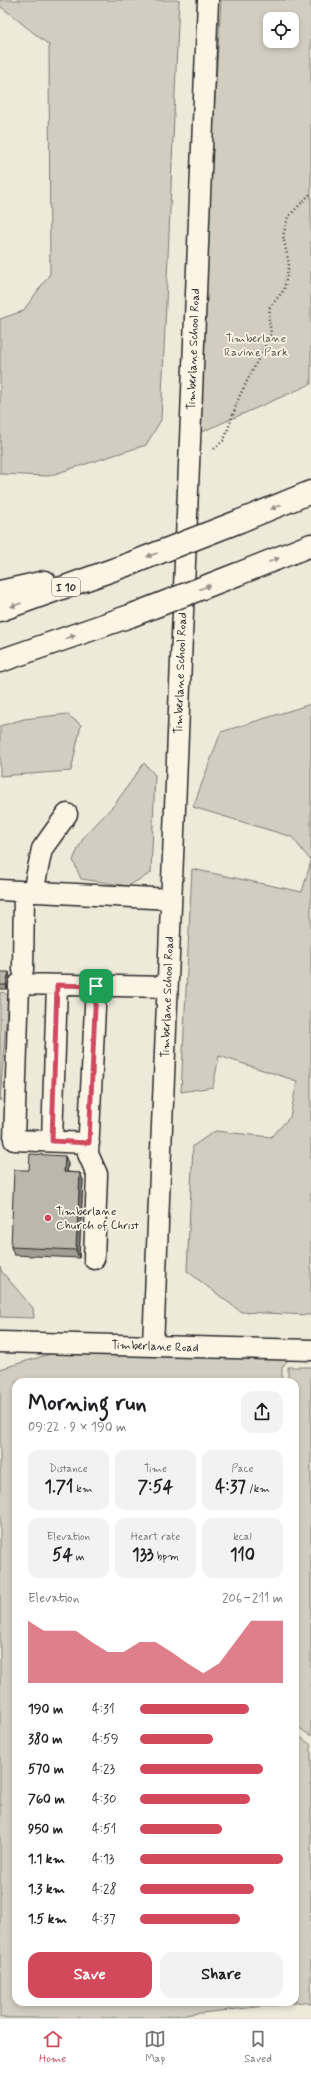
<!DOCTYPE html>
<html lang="en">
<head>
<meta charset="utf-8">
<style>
	:root { --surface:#fff; --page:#f2f2f2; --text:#202124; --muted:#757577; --line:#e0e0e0; --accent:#d1495b }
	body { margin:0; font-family:Mynerve,sans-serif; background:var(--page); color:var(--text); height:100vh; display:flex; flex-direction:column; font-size:15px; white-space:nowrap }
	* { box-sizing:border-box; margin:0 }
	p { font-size:13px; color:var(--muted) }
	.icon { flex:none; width:22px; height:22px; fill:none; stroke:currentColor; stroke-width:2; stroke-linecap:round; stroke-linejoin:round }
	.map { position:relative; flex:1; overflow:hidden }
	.side { position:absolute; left:12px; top:1378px; width:287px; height:628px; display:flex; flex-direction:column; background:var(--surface); border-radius:12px; box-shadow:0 2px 6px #0003 }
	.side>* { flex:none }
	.tools { position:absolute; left:263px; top:12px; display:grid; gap:8px }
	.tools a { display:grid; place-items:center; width:36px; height:36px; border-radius:8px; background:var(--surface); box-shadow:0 2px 6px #0003; font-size:20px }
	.pin { position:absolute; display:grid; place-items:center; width:34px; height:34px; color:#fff; margin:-17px; border-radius:8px; box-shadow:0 2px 6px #0006 }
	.round { display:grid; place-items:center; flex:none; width:42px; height:42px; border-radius:12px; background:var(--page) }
	.summary { display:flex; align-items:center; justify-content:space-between; height:68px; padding:0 16px }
	h1 { font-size:22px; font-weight:800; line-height:30px }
	.stats { display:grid; grid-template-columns:repeat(3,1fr); gap:6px; height:68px; padding:4px 16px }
	.stats div { display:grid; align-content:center; border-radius:10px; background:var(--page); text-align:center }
	.stats b { font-size:17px; font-weight:800 }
	.stats small { font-size:11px; font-weight:400 }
	.stats p { font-size:11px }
	.chart { height:112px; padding:8px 16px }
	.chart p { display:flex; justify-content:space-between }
	.chart svg { width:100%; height:72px; margin-top:4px; fill:var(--accent); opacity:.7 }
	.button { display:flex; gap:8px; margin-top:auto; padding:8px 16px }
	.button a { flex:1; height:46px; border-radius:12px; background:var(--accent); color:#fff; font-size:16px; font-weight:800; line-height:46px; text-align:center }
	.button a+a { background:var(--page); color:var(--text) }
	ul { padding:0 16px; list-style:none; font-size:13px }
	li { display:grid; grid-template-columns:64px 48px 1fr; align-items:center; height:30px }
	li i { height:10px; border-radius:5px; background:var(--accent) }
	.dock { display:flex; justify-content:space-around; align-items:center; height:56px; border-top:1px solid var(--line); background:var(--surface); font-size:11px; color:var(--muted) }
	.dock a { display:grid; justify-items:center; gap:2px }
	.dock .active { color:var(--accent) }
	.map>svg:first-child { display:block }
</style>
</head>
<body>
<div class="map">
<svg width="311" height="2018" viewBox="0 0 311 2018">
	<rect width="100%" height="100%" fill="#efe9da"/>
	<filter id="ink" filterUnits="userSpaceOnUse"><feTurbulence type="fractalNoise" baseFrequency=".025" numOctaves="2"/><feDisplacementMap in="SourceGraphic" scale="8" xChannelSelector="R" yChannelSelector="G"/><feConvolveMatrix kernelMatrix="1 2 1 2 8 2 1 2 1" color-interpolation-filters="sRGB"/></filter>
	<g filter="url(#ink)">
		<path fill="#d2cdc0" stroke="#7e7c76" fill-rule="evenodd" d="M0,0H179L161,420L146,445L48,476L0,474V319L23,311L50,274L49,45L0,6Z
			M221,0H311V384L197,434L195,419ZM270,19H292V41H270Z
			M311,704V861L292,837L193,807L221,732Z
			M67,714L81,725L71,771L0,776V726L24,719Z
			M144,763L155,775L151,873L128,886L81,879L73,860L83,838L115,804Z
			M311,861V1315L241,1312L187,1271L193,1146L215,1131L271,1137L290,1117L297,1081L219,1056L213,1087L181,1092L192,869L302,892Z
			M3,992L8,996L0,1101V993Z
			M0,1267L2,1272L33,1308L34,1318L0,1317Z
			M60,1351L311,1358V1360H288L282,1367V1382H16V2002H295V1733L311,1745V2004L303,2002L155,2018H0V1369Z
			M288,1367H311V1736L295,1725V1382H288Z"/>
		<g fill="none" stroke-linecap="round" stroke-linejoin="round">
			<g stroke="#2b2b2b" stroke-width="23">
				<path id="minor" d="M0,890L171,899
					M33,892L42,849L67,814
					M23,970L24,891
					M52,1141L57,985
					M89,1143L14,1140L19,984L167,987
					M94,1259L97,1174L88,1154L96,986
					M0,1342L311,1350
					M153,1346L208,0"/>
			</g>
			<g stroke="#2b2b2b" stroke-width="25">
				<path id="highway" d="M240,521L311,492
					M238,574L311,545
					M0,592L45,582
					M0,610L132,563
					M0,661L130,616"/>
			</g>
			<path stroke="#2b2b2b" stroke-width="2.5" stroke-dasharray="1 3" stroke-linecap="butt" d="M214,449L224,440L240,395L271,334L269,319L270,307L284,290L289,264L283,236L288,217L311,193"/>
			<use href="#minor" stroke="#fcf5e5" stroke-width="20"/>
			<use href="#highway" stroke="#fcf5e5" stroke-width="22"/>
			<g stroke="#2b2b2b" stroke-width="25" stroke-linecap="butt">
				<path id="highway-bridge" d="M132,563L240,521
					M130,616L238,574"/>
			</g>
			<use href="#highway-bridge" stroke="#fcf5e5" stroke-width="22"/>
		</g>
		<path fill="#a29d94" stroke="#2b2b2b" d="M0,972L10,977L7,989H0Z
			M65,1156L68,1163L67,1172L80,1173L83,1180L79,1258L14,1255L11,1247L29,1170Z"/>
		<path fill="#848078" stroke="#2b2b2b" d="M9,972L10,977L7,989L6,985Z
			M65,1156L68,1163L67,1179L64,1172Z
			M80,1173L83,1180L79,1258L76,1250Z"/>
		<path fill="#bcb7ac" stroke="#2b2b2b" d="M0,972H9L6,985H0Z
			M30,1154L65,1156L64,1172L80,1173L76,1250L11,1247L14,1170H29Z"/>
		<defs><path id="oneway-solid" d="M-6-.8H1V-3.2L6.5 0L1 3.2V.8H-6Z"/></defs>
		<g fill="#949088">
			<use href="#oneway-solid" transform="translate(276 507) rotate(158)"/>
			<use href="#oneway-solid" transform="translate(152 555) rotate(160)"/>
			<use href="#oneway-solid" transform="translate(274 560) rotate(-22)"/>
			<use href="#oneway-solid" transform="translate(205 587) rotate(-21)"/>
			<use href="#oneway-solid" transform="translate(16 605) rotate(161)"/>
			<use href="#oneway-solid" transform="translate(70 637) rotate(-19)"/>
		</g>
	</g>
	<g fill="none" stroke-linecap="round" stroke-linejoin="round" filter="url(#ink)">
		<g stroke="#fff" stroke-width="8">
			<path id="route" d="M57,985L96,986L89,1143L52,1141Z"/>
		</g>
		<use href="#route" stroke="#d1495b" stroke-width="5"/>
	</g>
	<circle fill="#d1495b" stroke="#fcf5e5" stroke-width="1.5" cx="48" cy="1218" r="4"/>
	<g text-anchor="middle" stroke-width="3.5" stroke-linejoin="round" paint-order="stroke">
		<rect fill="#fcf5e5" stroke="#6a6863" stroke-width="1" x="52" y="578" width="28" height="18" rx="3"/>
		<g font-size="11" font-weight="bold" fill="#2b2b2b">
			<text x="66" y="591">I 10</text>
		</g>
		<g font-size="12" fill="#555450" stroke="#fcf5e5">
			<text x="256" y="342">Timberlane<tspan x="256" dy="14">Ravine Park</tspan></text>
		</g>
		<g font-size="12" fill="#2b2b2b" stroke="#fcf5e5">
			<text transform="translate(193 349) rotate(-88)" y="4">Timberlane School Road</text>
			<text transform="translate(180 673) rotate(-88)" y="4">Timberlane School Road</text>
			<text transform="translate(167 997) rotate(-88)" y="4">Timberlane School Road</text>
			<text transform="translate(155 1346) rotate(2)" y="4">Timberlane Road</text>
		</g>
		<g font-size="12" fill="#2b2b2b" stroke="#fcf5e5" text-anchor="start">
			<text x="56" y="1215">Timberlane<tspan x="56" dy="14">Church of Christ</tspan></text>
		</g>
	</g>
</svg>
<div class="tools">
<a><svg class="icon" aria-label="locate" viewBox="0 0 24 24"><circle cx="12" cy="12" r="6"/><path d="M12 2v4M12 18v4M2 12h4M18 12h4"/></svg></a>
</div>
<div class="pin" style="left:96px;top:986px;background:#1e9e55"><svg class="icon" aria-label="arrive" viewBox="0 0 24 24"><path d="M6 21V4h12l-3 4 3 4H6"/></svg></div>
<section class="side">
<div class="summary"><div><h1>Morning run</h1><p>09:22 · 9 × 190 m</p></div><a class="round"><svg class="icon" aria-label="share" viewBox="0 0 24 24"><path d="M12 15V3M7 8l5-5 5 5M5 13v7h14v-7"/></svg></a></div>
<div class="stats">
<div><p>Distance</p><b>1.71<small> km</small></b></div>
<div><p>Time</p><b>7:54</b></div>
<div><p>Pace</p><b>4:37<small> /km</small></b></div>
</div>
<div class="stats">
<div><p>Elevation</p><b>54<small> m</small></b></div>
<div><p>Heart rate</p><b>133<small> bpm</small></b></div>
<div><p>kcal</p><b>110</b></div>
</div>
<div class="chart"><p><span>Elevation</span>206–211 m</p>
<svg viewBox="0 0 160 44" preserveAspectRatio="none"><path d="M0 44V6L10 12L20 12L30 12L40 19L50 25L60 25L70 19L80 19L90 25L100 32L110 38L120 32L130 19L140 6L150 6L160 6V44z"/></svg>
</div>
<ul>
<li><b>190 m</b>4:31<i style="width:76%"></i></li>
<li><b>380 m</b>4:59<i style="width:51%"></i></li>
<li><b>570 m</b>4:23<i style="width:86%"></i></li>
<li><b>760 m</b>4:30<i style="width:77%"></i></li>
<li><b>950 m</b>4:51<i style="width:57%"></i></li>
<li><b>1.1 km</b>4:13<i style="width:100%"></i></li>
<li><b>1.3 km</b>4:28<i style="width:80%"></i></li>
<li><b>1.5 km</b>4:37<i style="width:70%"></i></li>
</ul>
<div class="button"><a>Save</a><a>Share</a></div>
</section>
</div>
<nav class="dock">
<a class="active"><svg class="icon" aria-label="home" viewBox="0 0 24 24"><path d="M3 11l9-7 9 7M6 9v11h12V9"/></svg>Home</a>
<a><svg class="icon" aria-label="map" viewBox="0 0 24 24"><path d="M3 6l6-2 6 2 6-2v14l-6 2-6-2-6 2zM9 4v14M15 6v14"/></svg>Map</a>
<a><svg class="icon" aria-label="saved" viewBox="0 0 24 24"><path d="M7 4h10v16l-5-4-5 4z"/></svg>Saved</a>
</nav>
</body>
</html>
